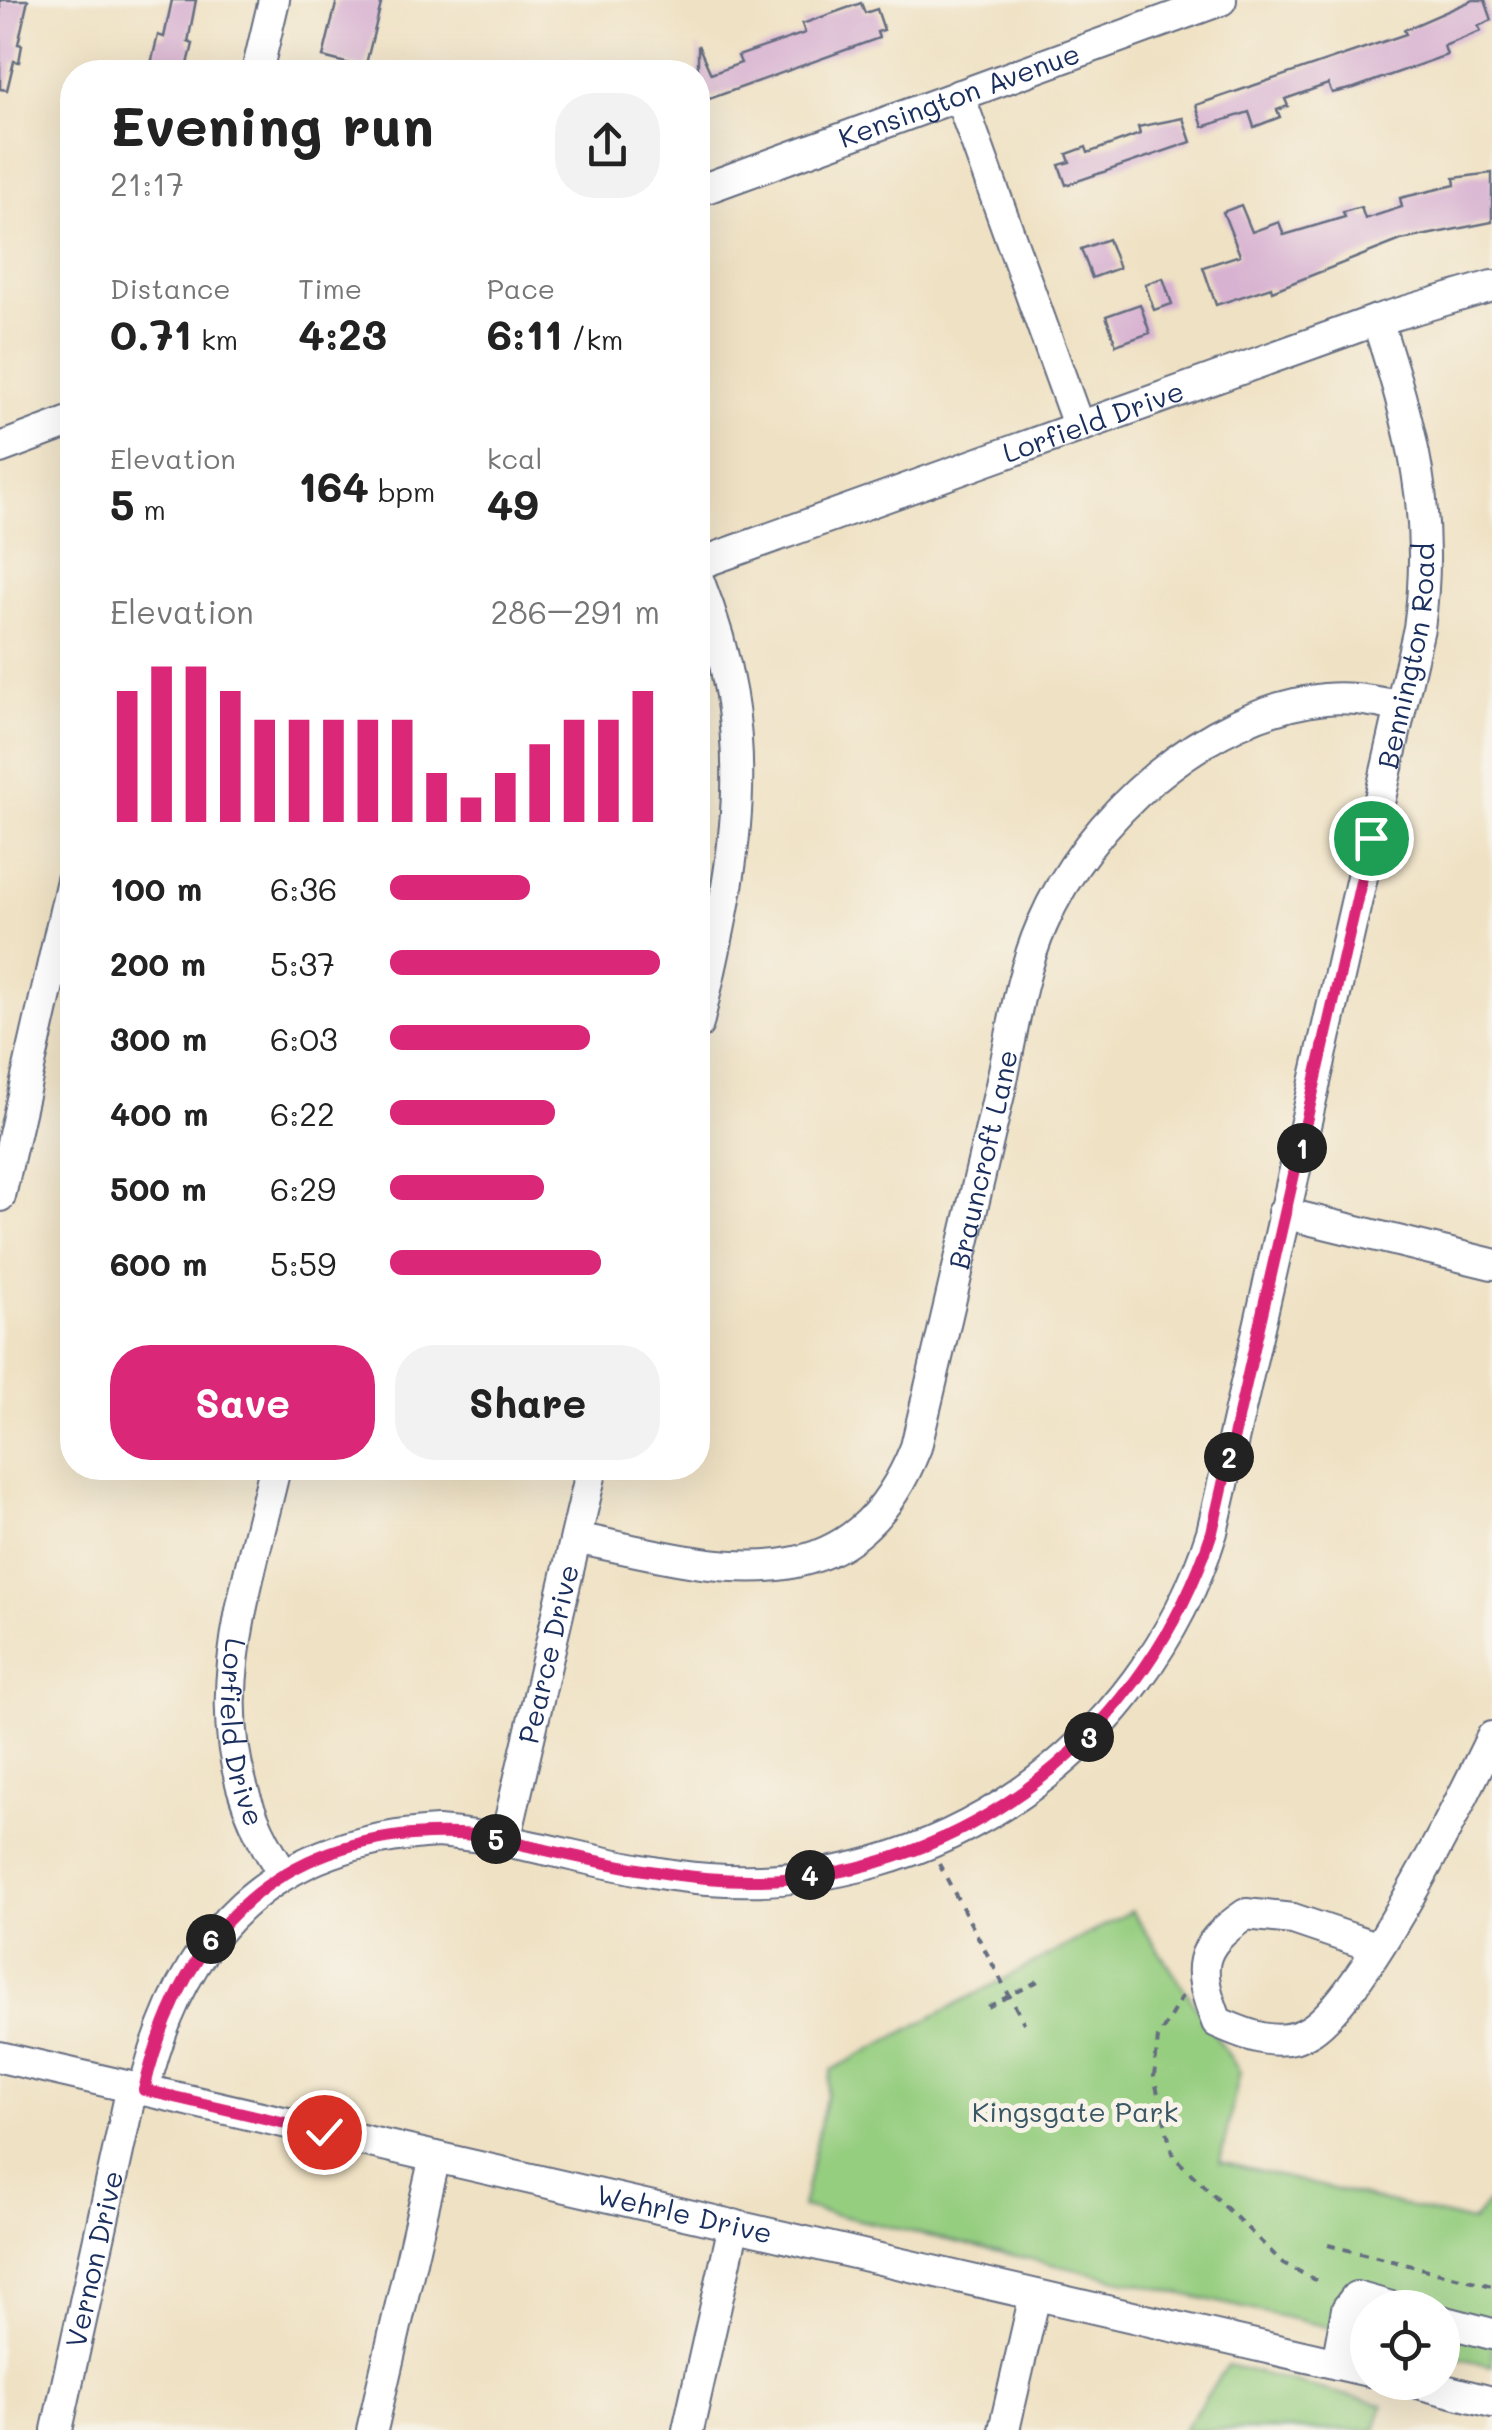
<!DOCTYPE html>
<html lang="en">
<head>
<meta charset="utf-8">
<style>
	:root { --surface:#fff; --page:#f2f2f2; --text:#222; --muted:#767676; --accent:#db2777 }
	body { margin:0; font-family:Mali,sans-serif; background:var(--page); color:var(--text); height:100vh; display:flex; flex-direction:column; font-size:38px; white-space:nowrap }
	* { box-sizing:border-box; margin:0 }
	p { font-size:32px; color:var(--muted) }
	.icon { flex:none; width:55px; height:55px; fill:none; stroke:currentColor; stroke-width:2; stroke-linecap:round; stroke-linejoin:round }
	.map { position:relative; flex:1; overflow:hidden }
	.details { position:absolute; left:60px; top:60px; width:650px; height:1420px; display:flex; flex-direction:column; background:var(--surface); border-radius:40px; box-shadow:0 10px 40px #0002 }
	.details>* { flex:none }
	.fabs { position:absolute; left:1350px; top:2290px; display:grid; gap:20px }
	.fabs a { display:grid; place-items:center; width:110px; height:110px; border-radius:50%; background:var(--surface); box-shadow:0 10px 40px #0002; font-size:50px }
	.pin { position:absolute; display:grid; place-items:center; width:85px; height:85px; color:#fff; margin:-42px; border:5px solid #fff; border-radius:50%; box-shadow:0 2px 10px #0007 }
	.km { position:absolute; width:50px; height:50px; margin:-25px; border-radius:50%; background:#222; color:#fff; font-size:28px; line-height:50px; text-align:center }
	.round { display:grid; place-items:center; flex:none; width:105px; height:105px; border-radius:40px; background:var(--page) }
	.summary { display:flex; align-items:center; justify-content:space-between; height:170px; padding:0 50px }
	h1 { font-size:55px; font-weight:800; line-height:75px }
	.stats { display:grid; grid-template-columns:repeat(3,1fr); gap:15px; height:170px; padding:10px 50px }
	.stats div { display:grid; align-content:center }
	.stats b { font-size:42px; font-weight:800 }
	.stats small { font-size:28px; font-weight:400 }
	.stats p { font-size:28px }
	.chart { height:280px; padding:20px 50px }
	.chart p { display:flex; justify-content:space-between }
	.chart svg { width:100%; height:180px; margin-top:10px; stroke:var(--accent); stroke-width:6 }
	.button { display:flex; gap:20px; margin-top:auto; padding:20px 50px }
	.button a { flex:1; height:115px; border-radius:40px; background:var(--accent); color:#fff; font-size:40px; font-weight:800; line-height:115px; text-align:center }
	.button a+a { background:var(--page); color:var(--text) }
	ul { padding:0 50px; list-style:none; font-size:32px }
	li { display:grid; grid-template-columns:160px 120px 1fr; align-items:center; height:75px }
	li i { height:25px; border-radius:12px; background:var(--accent) }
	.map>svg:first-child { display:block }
</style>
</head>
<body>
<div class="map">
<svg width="1492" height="2430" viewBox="0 0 1492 2430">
	<rect width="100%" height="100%" fill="#f7f3e8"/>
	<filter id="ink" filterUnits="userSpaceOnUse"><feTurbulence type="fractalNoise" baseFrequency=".01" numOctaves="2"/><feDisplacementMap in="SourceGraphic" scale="20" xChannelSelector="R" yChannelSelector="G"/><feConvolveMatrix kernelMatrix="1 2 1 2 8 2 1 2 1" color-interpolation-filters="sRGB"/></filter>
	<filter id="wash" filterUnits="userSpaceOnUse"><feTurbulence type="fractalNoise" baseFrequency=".0048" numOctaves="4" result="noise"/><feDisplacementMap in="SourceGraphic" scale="40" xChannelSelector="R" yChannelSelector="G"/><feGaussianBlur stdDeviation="2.25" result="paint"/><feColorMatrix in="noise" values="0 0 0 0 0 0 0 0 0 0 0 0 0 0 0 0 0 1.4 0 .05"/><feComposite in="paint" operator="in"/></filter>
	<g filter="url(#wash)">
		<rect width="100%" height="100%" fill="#efe1c3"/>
		<path fill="#96ce80" stroke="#587e6f" stroke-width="2.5" d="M1132,1911L1240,2072L1220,2162L1472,2222L1492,2197V2366L1443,2354L1442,2308H1368L1367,2336L802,2207L832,2070Z
			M1228,2365L1383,2405L1375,2430H1183Z"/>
		<g id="blocks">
			<path fill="#d8b2d1" d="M0,0H28L18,44L22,45L19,62L14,61L7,90L0,89Z
				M172,0H196L188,42L193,44L186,72H156L158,66L151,64L158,35L164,37Z
				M337,0H382L365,68L323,57Z
				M1473,0H1485L1492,20L1478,26L1481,31L1444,46L1447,55L1354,88L1332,93L1328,84L1285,99L1288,106L1277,110L1280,117L1254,127L1249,112L1203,127L1196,105L1406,34L1404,30Z
				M861,3L865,13L877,9L884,30L877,32L879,38L698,103V45L711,74L741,63L738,56L805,33L802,24Z
				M1183,118L1191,142L1066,185L1059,165L1070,162L1067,154L1086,147L1088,153L1140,134L1138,127Z
				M1492,173V222L1401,240L1272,291L1271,287L1216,305L1203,267L1240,255L1223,212L1241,205L1252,232L1279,222L1284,235L1345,217L1343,212L1361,207L1365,219L1402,207L1400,198L1455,185L1454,178Z
				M1108,239L1119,268L1092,278L1081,249Z
				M1163,278L1172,304L1154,310L1145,284Z
				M1140,304L1150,333L1116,345L1106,316Z"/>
		</g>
	</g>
	<g filter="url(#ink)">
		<use href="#blocks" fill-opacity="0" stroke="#656d81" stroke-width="2.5"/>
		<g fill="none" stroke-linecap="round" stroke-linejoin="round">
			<g stroke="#656d81" stroke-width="34">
				<g id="minor">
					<path d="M257,72L274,0"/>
					<path d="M959,95L1078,425"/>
					<path id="s1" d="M698,191L1221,0"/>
					<path d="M0,448L72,421"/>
					<path id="s2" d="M698,564L1377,320L1492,286"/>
					<path d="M698,579C763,741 736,861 698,1024"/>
					<path d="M0,1196L72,880"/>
					<path d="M1283,1213L1492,1264"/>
					<path id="s3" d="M275,1468C241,1614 191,1738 284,1874"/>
					<path id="s4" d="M576,1538C711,1566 850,1614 916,1447C944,1329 972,1211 999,1094C1012,1038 1019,977 1042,925C1087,819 1206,711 1325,699C1351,696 1376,702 1400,706"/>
					<path id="s5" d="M505,1841L592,1468"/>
					<path d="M1376,1947L1293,1919L1246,1914C1196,1948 1196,1968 1217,2022C1246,2035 1281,2050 1311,2030C1365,1995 1461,1801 1492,1737"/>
					<path id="s6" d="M0,2057L1368,2371"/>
					<path id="s7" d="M144,2090C182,1932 272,1841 438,1832C529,1839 617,1872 708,1879C937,1896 1144,1749 1212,1532L1419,628C1435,514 1412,428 1377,320"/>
					<path d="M1442,2321L1492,2334"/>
					<path d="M1337,2364L1347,2309L1356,2297L1395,2308"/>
					<path d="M1413,2382L1492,2402"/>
					<path id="s8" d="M57,2430L132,2087"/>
					<path d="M372,2430L435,2157"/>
					<path d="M688,2430L734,2225"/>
					<path d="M1004,2430L1035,2295"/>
				</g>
			</g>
			<path stroke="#656d81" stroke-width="4" stroke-dasharray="8 8" stroke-linecap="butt" d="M939,1864L1024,2023
				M1182,1996L1158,2038L1154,2077L1173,2156L1283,2263L1321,2283
				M988,2007L1044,1978
				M1328,2245L1492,2286"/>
			<use href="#minor" stroke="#fff" stroke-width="30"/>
		</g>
	</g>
	<g fill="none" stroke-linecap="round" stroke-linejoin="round" filter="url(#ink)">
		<g stroke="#fff" stroke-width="20">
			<path id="route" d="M324,2132L144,2090C185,1918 295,1821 477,1835C570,1854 666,1882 761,1880C972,1875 1148,1728 1212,1532L1371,838"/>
		</g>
		<use href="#route" stroke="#db2777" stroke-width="12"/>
	</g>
	<g text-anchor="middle" stroke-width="10" stroke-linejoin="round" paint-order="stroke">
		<g font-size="28" fill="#1b2f5e" stroke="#f7f3e8">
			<text dy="10" stroke="none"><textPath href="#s1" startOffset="278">Kensington Avenue</textPath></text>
			<text dy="10" stroke="none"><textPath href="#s2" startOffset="420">Lorfield Drive</textPath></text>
			<text dy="10" stroke="none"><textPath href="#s7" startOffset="2258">Bennington Road</textPath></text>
			<text dy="10" stroke="none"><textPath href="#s4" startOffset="692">Brauncroft Lane</textPath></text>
			<text dy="10" stroke="none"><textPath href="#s5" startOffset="192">Pearce Drive</textPath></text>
			<text dy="10" stroke="none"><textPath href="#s3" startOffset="270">Lorfield Drive</textPath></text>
			<text dy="10" stroke="none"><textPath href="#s6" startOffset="702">Wehrle Drive</textPath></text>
			<text dy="10" stroke="none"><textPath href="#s8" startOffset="175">Vernon Drive</textPath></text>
		</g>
		<g font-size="28" fill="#3a5766" stroke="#f7f3e8">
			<text x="1075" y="2122">Kingsgate Park</text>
		</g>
	</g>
</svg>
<div class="fabs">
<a><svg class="icon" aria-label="locate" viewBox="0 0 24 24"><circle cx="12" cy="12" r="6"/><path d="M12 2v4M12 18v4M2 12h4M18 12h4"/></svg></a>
</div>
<div class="pin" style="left:1371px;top:838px;background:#1e9e55"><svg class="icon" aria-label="arrive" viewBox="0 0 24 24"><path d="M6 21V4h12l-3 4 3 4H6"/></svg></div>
<div class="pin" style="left:324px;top:2132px;background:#d93025"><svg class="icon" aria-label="check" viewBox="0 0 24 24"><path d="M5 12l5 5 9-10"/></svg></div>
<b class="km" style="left:1302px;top:1148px">1</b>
<b class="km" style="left:1229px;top:1457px">2</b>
<b class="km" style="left:1089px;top:1737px">3</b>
<b class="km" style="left:810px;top:1875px">4</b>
<b class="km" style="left:496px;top:1839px">5</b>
<b class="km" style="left:211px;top:1939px">6</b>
<section class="details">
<div class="summary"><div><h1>Evening run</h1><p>21:17</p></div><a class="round"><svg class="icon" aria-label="share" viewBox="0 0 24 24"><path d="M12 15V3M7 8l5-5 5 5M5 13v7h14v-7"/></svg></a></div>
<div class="stats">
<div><p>Distance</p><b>0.71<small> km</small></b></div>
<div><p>Time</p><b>4:23</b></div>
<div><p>Pace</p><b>6:11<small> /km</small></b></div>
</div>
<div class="stats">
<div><p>Elevation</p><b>5<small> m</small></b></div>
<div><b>164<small> bpm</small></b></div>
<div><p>kcal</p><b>49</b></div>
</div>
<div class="chart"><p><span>Elevation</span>286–291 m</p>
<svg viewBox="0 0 160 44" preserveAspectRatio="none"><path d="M5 44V12M15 44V6M25 44V6M35 44V12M45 44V19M55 44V19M65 44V19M75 44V19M85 44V19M95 44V32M105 44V38M115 44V32M125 44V25M135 44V19M145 44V19M155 44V12"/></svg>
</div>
<ul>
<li><b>100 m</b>6:36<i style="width:52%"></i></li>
<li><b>200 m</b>5:37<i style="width:100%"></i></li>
<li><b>300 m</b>6:03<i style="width:74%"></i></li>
<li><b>400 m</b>6:22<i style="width:61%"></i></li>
<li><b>500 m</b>6:29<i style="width:57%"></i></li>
<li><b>600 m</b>5:59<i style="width:78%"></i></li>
</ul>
<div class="button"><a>Save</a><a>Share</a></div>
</section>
</div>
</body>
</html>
